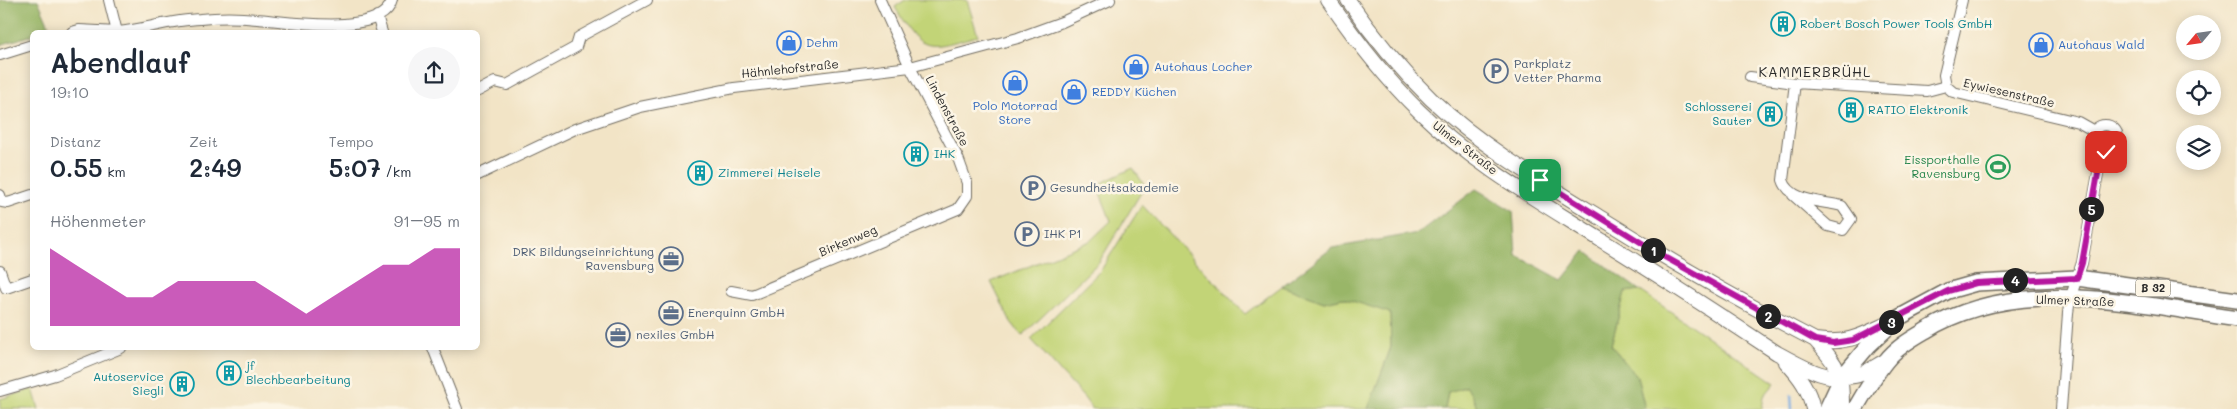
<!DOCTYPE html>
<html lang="de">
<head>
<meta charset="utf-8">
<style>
	:root { --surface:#fff; --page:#f6f6f7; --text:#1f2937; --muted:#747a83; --accent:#b5179e }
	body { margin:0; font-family:Mali,sans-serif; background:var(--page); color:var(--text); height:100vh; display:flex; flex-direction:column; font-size:19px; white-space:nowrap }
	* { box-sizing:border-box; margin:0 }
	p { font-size:16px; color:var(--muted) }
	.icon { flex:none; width:28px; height:28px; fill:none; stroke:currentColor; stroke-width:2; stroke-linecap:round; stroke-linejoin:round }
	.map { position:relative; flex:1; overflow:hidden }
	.details { position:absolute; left:30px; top:30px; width:450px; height:320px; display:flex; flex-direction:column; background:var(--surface); border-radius:8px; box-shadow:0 2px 12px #0003 }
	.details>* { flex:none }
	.needle { width:32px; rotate:241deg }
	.buttons { position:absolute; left:2176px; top:15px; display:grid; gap:10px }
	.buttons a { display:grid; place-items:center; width:45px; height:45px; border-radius:50%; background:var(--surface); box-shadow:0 2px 12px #0003; font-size:25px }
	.pin { position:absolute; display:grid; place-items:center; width:42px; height:42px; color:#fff; margin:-21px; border-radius:10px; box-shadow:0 2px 8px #0006 }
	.km { position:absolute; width:25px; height:25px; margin:-12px; border-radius:50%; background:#222; color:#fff; font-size:14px; line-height:25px; text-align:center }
	.round { display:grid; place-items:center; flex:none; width:52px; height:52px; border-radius:26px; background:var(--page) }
	.headline { display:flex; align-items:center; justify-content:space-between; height:85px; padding:0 20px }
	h1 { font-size:28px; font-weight:600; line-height:38px }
	.stats { display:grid; grid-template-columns:repeat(3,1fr); gap:8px; height:85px; padding:5px 20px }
	.stats div { display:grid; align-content:center }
	.stats b { font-size:25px; font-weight:600 }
	.stats small { font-size:14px; font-weight:400 }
	.stats p { font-size:14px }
	.chart { height:140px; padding:10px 20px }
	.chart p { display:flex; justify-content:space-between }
	.chart svg { width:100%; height:90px; margin-top:5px; fill:var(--accent); opacity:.7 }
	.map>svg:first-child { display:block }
</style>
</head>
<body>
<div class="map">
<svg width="2237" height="409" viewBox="0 0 2237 409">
	<rect width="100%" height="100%" fill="#fcf5e5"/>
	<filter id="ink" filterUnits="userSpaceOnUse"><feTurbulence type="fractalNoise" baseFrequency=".02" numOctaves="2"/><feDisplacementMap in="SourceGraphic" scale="10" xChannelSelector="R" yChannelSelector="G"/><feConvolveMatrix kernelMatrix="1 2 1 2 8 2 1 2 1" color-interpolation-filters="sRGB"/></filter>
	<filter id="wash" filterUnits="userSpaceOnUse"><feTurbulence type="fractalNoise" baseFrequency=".0096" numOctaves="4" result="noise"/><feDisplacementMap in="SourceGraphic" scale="20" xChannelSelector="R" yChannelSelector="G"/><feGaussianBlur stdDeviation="1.12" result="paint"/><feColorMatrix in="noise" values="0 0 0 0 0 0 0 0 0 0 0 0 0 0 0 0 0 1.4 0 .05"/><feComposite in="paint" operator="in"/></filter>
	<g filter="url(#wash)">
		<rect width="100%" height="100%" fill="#f2e4c6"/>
		<path fill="#c2d477" stroke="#768051" d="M905,0H967L978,36C929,48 923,57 895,7Z
			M1133,168L1145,186L1099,262L1022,336L1011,322L991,282L1090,241L1111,221L1097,185Z
			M1142,205L1245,314L1282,286L1324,302L1343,298L1390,312L1391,347L1368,409H1092L1085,399L1031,339L1101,270Z
			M1639,290L1775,383L1764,396L1762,409H1645L1637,377L1611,345L1625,292Z
			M1468,386L1478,409H1445L1448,392Z
			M33,389L39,409H0V399Z"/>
		<path fill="#99b668" stroke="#62704a" d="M0,0H38L51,30L32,32V35L0,45Z
			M1476,189L1513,211L1516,255L1562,280L1585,251L1639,290L1625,292L1611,345L1637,377L1645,409H1478L1467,386L1448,392L1445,409H1368L1391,347L1390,313L1343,298L1324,302L1282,286L1332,248L1418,233Z"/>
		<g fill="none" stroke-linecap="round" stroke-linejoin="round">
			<path stroke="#74aae2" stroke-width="2.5" d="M1791,395L1792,409"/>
		</g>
	</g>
	<g filter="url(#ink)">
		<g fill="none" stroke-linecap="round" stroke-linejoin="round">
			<g stroke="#716c61" stroke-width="12">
				<path id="minor" d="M109,0L117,32
					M1962,0L1944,75L1946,86L1953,92L2078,122L2094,131
					M377,16L382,32
					M72,32L79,30L117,32
					M118,32C145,29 172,20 200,19C219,17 238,17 257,19C286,21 383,38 392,0
					M0,55L32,45
					M1750,77L1795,83L1927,91L1946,86
					M478,91L495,82L507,85L576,47L579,37L647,0
					M2092 138a13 13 0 1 1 26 0a13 13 0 1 1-26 0Z
					M478,175L575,129L640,107L734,88L910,67L1018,38L1062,22L1110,0
					M0,195L2,202L8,203L32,195
					M1793,195L1828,226L1843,230L1851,219L1842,206C1822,201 1790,202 1783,180L1795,83
					M0,271L6,288L32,279
					M731,291L752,295L958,209L967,196V183L958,158L910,67L880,0
					M433,348L457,409
					M0,391L55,375L121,348
					M2061,409L2068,313L2070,299L2082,263L2102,151"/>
			</g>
			<g stroke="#716c61" stroke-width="16">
				<path id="secondary" d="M1328,0C1355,39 1385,78 1419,111C1472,163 1539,201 1601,240C1660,276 1718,314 1777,353C1802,366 1825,382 1855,376C1865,374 1877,365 1887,360
					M1348,0C1372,35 1400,69 1431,99C1481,146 1542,182 1601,218C1671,262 1742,302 1815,340C1840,368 1842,372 1842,409
					M1815,340C1848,345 1864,334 1893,321
					M1786,362C1800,377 1809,389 1813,409"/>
			</g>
			<g stroke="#716c61" stroke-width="18">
				<path id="primary" d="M1827,409L1842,377L1869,345L1898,318L1948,291L1976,283L2077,278L2237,300
					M1855,409C1865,392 1874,376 1886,361C1896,348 1911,339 1925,331C2017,274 2137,304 2237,319"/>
			</g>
			<use href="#minor" stroke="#fff" stroke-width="10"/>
			<use href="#secondary" stroke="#fff" stroke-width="14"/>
			<use href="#primary" stroke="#fff" stroke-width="15"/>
		</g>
	</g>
	<g fill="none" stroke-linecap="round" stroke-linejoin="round" filter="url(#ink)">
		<g stroke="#fff" stroke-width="10">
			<path id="route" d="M1540,180L1663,256L1815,340L1833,343L1853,340L1948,291L1976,283L2077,278L2082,263L2102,151L2106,152"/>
		</g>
		<use href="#route" stroke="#b5179e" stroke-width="6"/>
	</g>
	<defs>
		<g id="building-ring" transform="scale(1.25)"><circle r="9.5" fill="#fcf5e5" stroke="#0f9aa8" stroke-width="1.5"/><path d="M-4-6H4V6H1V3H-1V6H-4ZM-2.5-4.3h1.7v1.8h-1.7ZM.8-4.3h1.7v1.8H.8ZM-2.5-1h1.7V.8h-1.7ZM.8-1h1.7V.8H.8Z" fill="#0f9aa8"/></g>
		<g id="shop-ring" transform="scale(1.25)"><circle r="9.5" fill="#fcf5e5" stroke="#3f7fe0" stroke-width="1.5"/><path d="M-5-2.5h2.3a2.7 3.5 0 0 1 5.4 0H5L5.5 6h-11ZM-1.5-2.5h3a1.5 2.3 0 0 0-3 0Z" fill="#3f7fe0"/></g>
		<g id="parking-ring" transform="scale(1.25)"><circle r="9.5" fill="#fcf5e5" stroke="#5c6f8a" stroke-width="1.5"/><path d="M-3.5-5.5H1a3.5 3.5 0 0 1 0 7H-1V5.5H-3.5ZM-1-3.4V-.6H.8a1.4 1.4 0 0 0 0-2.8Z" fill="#5c6f8a"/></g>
		<g id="stadium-ring" transform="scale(1.25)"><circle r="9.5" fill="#fcf5e5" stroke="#2e9e5b" stroke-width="1.5"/><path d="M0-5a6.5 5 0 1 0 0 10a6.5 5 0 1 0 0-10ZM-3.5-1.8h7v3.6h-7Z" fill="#2e9e5b"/></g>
		<g id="office-ring" transform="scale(1.25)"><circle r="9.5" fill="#fcf5e5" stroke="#5c6f8a" stroke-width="1.5"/><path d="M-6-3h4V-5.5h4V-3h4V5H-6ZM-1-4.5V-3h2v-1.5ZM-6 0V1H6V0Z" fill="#5c6f8a"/></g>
	</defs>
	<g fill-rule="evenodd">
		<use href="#building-ring" x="1783" y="24"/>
		<use href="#shop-ring" x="789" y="43"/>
		<use href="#shop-ring" x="2041" y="45"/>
		<use href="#shop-ring" x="1136" y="67"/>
		<use href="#parking-ring" x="1496" y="71"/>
		<use href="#shop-ring" x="1015" y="83"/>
		<use href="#shop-ring" x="1074" y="92"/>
		<use href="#building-ring" x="1851" y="110"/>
		<use href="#building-ring" x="1770" y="114"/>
		<use href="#building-ring" x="916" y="154"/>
		<use href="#stadium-ring" x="1998" y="167"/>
		<use href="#building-ring" x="700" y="173"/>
		<use href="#parking-ring" x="1033" y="188"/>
		<use href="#parking-ring" x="1027" y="234"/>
		<use href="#office-ring" x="671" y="259"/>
		<use href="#office-ring" x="671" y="313"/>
		<use href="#office-ring" x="618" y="335"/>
		<use href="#building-ring" x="229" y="373"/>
		<use href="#building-ring" x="182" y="384"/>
	</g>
	<g text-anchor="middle" stroke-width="5" stroke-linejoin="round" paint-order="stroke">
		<rect fill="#fcf5e5" stroke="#6a6863" stroke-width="1" x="2135.5" y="279.5" width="35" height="17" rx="4"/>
		<g font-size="11" font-weight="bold" fill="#2b2b2b">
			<text x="2153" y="292">B 32</text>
		</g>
		<g font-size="12" fill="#0d838f" stroke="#fcf5e5" text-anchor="start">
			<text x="1800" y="28">Robert Bosch Power Tools GmbH</text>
			<text x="1752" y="111" text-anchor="end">Schlosserei<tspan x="1752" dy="14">Sauter</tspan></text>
			<text x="1868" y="114">RATIO Elektronik</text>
			<text x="934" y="158">IHK</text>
			<text x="718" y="177">Zimmerei Heisele</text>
			<text x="246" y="370">jf<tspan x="246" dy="14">Blechbearbeitung</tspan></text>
			<text x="164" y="381" text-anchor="end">Autoservice<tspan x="164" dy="14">Siegli</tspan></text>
		</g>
		<g font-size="12" fill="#366cbe" stroke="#fcf5e5" text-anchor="start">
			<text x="806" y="47">Dehm</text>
			<text x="2058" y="49">Autohaus Wald</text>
			<text x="1154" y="71">Autohaus Locher</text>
			<text x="1092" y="96">REDDY Küchen</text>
			<text x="1015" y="110" text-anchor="middle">Polo Motorrad<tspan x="1015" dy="14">Store</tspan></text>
		</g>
		<g font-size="12" fill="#4e5e75" stroke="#fcf5e5" text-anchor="start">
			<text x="1514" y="68">Parkplatz<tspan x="1514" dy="14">Vetter Pharma</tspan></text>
			<text x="1050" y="192">Gesundheitsakademie</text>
			<text x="1044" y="238">IHK P1</text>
			<text x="654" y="256" text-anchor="end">DRK Bildungseinrichtung<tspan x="654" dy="14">Ravensburg</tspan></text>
			<text x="688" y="317">Enerquinn GmbH</text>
			<text x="636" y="339">nexiles GmbH</text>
		</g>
		<g font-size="12" fill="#2b2b2b" stroke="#fcf5e5">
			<text transform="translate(790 69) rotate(-6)" y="4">Hähnlehofstraße</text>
			<text transform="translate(2009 93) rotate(13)" y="4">Eywiesenstraße</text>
			<text transform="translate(947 111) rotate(62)" y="4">Lindenstraße</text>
			<text transform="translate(1465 148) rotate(38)" y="4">Ulmer Straße</text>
			<text transform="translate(848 241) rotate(-23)" y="4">Birkenweg</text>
			<text transform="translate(2075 301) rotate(2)" y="4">Ulmer Straße</text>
		</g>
		<g font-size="12" fill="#27864d" stroke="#fcf5e5" text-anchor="end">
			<text x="1980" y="164">Eissporthalle<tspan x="1980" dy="14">Ravensburg</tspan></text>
		</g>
		<g font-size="14" letter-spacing="1" fill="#2b2b2b" stroke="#fcf5e5">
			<text x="1815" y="77">KAMMERBRÜHL</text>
		</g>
	</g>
</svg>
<div class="buttons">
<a><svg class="needle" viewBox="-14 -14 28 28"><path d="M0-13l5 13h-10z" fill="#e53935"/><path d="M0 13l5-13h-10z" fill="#747a83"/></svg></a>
<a><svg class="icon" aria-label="locate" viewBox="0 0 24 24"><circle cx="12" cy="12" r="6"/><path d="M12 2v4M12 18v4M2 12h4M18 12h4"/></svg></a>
<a><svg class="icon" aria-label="layers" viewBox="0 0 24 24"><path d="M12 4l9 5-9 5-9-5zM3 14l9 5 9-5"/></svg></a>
</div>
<div class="pin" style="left:1540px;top:180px;background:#1e9e55"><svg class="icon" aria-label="arrive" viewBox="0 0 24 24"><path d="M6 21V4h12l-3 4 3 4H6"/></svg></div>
<div class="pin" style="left:2106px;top:152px;background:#d93025"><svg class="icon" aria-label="check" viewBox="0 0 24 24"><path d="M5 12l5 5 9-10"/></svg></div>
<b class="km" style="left:1653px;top:250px">1</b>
<b class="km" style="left:1768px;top:316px">2</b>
<b class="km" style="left:1891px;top:322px">3</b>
<b class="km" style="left:2015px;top:280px">4</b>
<b class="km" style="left:2091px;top:209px">5</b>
<section class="details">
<div class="headline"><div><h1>Abendlauf</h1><p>19:10</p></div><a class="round"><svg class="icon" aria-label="share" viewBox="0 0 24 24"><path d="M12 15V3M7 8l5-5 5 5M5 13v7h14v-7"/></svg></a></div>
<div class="stats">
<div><p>Distanz</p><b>0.55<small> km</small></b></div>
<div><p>Zeit</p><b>2:49</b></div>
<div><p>Tempo</p><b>5:07<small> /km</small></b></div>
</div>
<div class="chart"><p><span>Höhenmeter</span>91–95 m</p>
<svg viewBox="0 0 160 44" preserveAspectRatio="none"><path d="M0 44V6L10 14L20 22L30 30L40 30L50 22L60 22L70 22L80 22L90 30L100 38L110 30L120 22L130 14L140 14L150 6L160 6V44z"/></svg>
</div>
</section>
</div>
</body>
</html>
